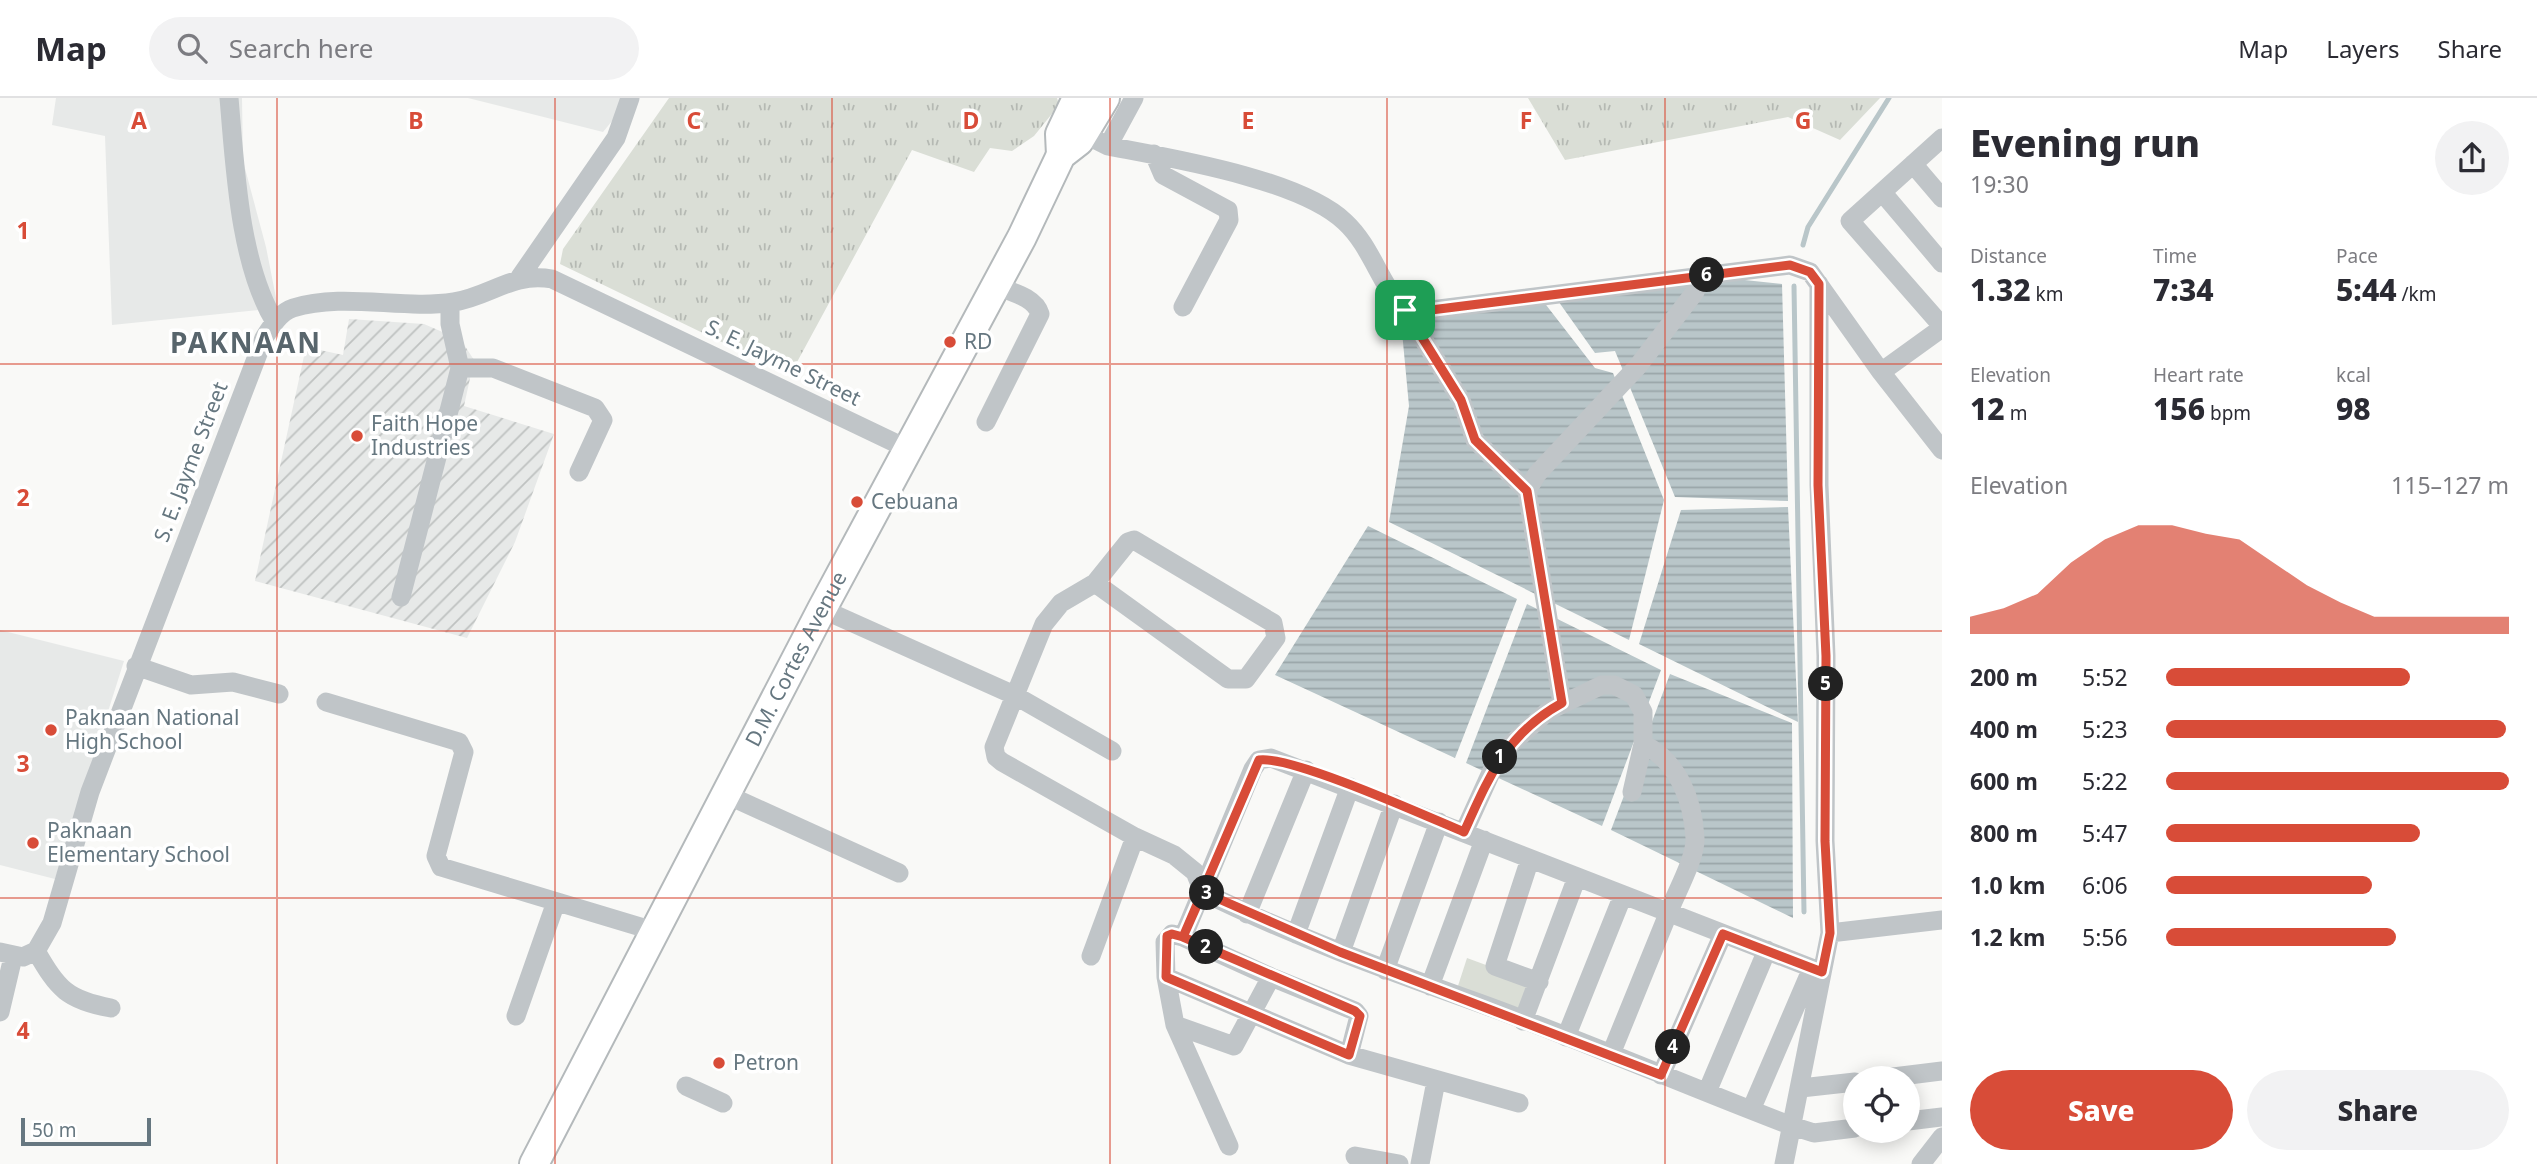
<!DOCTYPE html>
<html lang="en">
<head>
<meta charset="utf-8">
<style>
	:root { --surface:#fff; --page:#f2f2f3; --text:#2b2b33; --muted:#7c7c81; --line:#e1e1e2; --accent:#d84c38 }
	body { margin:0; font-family:"Noto Sans",sans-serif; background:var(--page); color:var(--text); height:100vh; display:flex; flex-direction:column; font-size:26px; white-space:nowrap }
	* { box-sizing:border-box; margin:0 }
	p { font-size:23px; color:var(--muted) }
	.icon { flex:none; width:38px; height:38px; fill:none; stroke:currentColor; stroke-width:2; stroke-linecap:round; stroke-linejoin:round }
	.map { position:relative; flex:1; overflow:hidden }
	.details { display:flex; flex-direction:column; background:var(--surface); width:595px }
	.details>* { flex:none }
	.tools { position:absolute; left:1843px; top:968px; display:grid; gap:14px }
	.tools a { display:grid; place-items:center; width:77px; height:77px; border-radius:50%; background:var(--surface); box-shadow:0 4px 18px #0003; font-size:35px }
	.scale { position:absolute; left:21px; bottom:18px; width:130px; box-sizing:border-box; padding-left:7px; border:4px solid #667780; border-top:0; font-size:19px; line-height:24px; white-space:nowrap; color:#667780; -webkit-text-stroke:5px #fff; paint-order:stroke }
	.pin { position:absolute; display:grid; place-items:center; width:60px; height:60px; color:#fff; margin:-30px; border-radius:14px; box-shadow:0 4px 10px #0006 }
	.km { position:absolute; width:35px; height:35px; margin:-18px; border-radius:50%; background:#222; color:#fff; font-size:19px; line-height:35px; text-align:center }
	.round { display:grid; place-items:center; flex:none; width:74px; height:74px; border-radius:37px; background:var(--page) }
	.headline { display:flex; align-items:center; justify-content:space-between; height:119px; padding:0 28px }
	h1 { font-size:38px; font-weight:800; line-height:52px }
	.figures { display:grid; grid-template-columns:repeat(3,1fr); gap:10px; height:119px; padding:7px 28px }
	.figures div { display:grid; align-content:center }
	.figures b { font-size:30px; font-weight:800 }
	.figures small { font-size:19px; font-weight:400 }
	.figures p { font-size:19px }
	.chart { height:196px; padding:14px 28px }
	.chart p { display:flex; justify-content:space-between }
	.chart svg { width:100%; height:126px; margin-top:7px; fill:var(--accent); opacity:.7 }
	.primary-button { display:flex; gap:14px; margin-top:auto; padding:14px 28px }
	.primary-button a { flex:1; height:80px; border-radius:42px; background:var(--accent); color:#fff; font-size:28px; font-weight:800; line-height:80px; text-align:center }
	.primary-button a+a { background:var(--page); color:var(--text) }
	ul { padding:0 28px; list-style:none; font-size:23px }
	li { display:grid; grid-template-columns:112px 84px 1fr; align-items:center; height:52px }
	li i { height:18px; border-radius:9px; background:var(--accent) }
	header { display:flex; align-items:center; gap:42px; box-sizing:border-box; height:98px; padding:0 35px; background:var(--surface); border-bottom:2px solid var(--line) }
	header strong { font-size:33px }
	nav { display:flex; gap:38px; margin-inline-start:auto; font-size:24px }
	.search { width:490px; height:63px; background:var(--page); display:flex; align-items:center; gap:18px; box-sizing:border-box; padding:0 24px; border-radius:38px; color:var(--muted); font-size:26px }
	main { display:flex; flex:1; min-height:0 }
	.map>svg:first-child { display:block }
</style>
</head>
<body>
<header>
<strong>Map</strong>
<div class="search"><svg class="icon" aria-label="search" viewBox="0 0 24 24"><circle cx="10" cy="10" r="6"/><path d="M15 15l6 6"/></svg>Search here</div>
<nav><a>Map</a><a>Layers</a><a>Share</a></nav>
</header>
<main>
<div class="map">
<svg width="1942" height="1066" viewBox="0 0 1942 1066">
	<defs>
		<pattern id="industrial-furrows" width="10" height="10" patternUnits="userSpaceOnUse" patternTransform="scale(1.75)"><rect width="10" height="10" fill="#e7e9e8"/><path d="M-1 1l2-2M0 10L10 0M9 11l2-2" fill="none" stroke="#bfc2c1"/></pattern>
		<pattern id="grass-tufts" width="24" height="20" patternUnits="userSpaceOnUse" patternTransform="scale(1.75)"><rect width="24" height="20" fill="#daded6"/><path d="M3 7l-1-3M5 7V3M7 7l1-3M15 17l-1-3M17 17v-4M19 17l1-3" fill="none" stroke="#b5b9b3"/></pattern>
		<pattern id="water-rules" width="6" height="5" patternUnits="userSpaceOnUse" patternTransform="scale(1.75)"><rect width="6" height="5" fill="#b9c6c9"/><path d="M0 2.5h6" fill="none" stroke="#9aa6a8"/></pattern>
	</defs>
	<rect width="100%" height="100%" fill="#f9f9f7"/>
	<path fill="#e7e9e8" d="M56,0H242L243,63L266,149L278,210L112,227L105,38L52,27Z
		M468,0H631L603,34Z
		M0,532L124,563L55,781L0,767Z"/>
	<path fill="url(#industrial-furrows)" d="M349,221L424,226L461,242L474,262L464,308L554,336L515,444L467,540L255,483L306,249L343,257Z"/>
	<path fill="url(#grass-tufts)" d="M669,0H1057L1059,7L1034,38L1012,53L990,50L974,74L912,52L790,277L560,166L563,151Z
		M1528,0H1880L1840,42L1788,19L1565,62Z"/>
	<path fill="#daded6" d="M1467,860L1532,884L1520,920L1456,894Z"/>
	<path fill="url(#water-rules)" d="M1735,181L1782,186L1788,403L1675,399L1615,253L1595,255L1556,200Z
		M1543,203L1595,270L1613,275L1664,402L1629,542L1389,424L1409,308L1401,223Z
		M1788,409L1798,624L1639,546L1681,412Z
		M1368,428L1517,501L1455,660L1275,577Z
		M1527,506L1661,572L1602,728L1466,665Z
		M1670,576L1792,625L1793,820L1611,732Z"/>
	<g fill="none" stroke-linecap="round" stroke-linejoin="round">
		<path stroke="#b9c6c9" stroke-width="5" d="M1803,147L1808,129L1889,0
			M1794,188L1804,814"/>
		<g stroke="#b4b9bb" stroke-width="32">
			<g id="highway">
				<path d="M1061,57L1060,36L1077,0"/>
				<path id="s1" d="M534,1066L822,511L1022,139L1061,57L1079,43L1105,0"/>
			</g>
		</g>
		<path stroke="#c0c5c8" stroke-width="19" d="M229,0C235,68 239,165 275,224
			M1084,36L1108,48C1170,60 1300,81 1345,124C1372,149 1380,187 1405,212L1423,213L1790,167L1810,174L1881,274L1942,352
			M1942,40L1850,123L1942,228
			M1108,48L1134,0
			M1154,56L1163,77L1228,112L1229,122L1183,209
			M1913,66L1942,100
			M1882,94L1942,165
			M520,179L616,40L630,0
			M1405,212L1461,302L1475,342L1527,393L1562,605
			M460,270H493L595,310L603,322L579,374
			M1881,274L1942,230
			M986,324L1040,216C1035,199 1011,194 996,188
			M1527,393L1537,376L1638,268L1695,194L1700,178
			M1095,485L1228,581H1246L1276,540L1273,525L1134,442L1128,444L1095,485L1061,505L1044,526L994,649L996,659L1002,664L1135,739L1174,757L1195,774L1203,794C1292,838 1386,872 1479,905C1584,943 1687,988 1792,1028L1814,1035L1855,1030
			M401,499L460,270L450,226V205
			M822,511L1014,597L1112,653
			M136,568L191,587L233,584L279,596
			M326,604L459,644L464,654L436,758L441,769L654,833
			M725,696L899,775
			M1464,734L1494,668L1511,646L1548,613L1602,587H1614L1634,597L1643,614V646L1632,694
			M1530,761L1495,868L1539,884
			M1247,816L1306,672
			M1830,835L1942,822
			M1296,836L1350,689
			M1183,839L1172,836L1165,844L1166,879L1175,927L1229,1048
			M36,853C58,891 67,902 111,910
			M0,854L23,859L36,853L52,825L90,694L264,240C271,229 280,214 293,210C344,194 402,212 454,204C491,198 512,174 552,181L910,352
			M1341,854L1394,706
			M1091,858L1135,739
			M1385,872L1439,724
			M1166,879L1349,957L1519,1005
			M1271,879L1355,913L1359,918L1349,957
			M1430,888L1484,742
			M0,914L13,859
			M516,918L556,804
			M1523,923L1577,779
			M1175,927L1234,948L1271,879L1183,839L1253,671L1259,662L1271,660L1822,874
			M1566,939L1623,797
			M1611,956C1631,908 1650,859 1670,811C1677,793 1696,759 1695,740C1693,702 1678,663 1643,646
			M1661,977L1723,836
			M1885,980L1942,973
			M686,988L723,1005
			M1801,990L1855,984
			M1707,994L1767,852
			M1751,1012L1812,870
			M1908,1023L1942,1019
			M1355,1058L1399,1066
			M1420,1066L1436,983
			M1784,1066L1830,835L1825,743L1826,558L1819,387V186
			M1921,1066L1942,1039"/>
		<use href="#highway" stroke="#fff" stroke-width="28"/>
	</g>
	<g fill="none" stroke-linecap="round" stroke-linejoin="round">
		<g stroke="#fff" stroke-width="14">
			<path id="route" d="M1405,212L1461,302L1475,342L1527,393L1562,605C1506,636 1489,679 1464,734C1426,718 1291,657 1259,662L1183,839L1355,913L1360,918L1349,957L1166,879L1167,838L1172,836L1183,839L1203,794L1340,854L1661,977L1723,836L1822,874L1830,835L1825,743L1826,558L1818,387L1819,186L1810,174L1790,167L1423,213L1405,212"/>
		</g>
		<use href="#route" stroke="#d84c38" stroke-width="9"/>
	</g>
	<path fill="none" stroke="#d84c38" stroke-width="2" stroke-opacity="0.55" d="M277,0V1066M555,0V1066M832,0V1066M1110,0V1066M1387,0V1066M1665,0V1066M0,266H1942M0,533H1942M0,800H1942"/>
	<g fill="#d84c38" stroke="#fff" stroke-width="2.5">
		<circle cx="950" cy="244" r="7"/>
		<circle cx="357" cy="338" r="7"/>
		<circle cx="857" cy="404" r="7"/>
		<circle cx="51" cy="632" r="7"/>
		<circle cx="33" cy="745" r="7"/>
		<circle cx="719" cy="965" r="7"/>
	</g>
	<g text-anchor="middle" stroke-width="7" stroke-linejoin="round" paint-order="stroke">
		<g font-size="21" fill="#667780" stroke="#fff" text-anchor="start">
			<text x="964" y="251">RD</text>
			<text x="371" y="333">Faith Hope<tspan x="371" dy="24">Industries</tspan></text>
			<text x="871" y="411">Cebuana</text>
			<text x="65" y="627">Paknaan National<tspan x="65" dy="24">High School</tspan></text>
			<text x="47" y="740">Paknaan<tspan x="47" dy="24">Elementary School</tspan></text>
			<text x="733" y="972">Petron</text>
		</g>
		<g font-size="21" fill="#667780" stroke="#fff">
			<text transform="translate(783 265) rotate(26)" y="7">S. E. Jayme Street</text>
			<text transform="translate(191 364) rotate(-69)" y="7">S. E. Jayme Street</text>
			<text dy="7" stroke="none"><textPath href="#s1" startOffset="569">D.M. Cortes Avenue</textPath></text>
		</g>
		<g font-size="28" font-weight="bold" letter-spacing="2" fill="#58656c" stroke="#fff">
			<text x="246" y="255">PAKNAAN</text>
		</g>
	</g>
	<g font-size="23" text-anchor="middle" font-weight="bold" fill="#d84c38" stroke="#fff" stroke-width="7" stroke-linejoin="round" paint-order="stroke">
		<text x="139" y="31">A</text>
		<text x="416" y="31">B</text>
		<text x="694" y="31">C</text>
		<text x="971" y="31">D</text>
		<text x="1248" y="31">E</text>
		<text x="1526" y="31">F</text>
		<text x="1803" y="31">G</text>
		<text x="23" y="141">1</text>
		<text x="23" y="408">2</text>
		<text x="23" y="674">3</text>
		<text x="23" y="941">4</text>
	</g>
</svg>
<div class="tools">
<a><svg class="icon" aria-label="locate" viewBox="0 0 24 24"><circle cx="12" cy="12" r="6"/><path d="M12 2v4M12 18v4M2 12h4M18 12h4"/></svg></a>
</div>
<div class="scale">50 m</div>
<div class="pin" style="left:1405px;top:212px;background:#1e9e55"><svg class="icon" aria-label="arrive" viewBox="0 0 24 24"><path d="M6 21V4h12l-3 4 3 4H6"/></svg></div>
<b class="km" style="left:1500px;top:659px">1</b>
<b class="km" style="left:1206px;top:849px">2</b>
<b class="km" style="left:1207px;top:795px">3</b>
<b class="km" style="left:1673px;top:949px">4</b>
<b class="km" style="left:1826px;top:586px">5</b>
<b class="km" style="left:1707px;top:177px">6</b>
</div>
<section class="details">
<div class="headline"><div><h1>Evening run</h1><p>19:30</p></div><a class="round"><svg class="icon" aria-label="share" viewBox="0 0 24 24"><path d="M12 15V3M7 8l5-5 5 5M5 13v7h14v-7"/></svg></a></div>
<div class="figures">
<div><p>Distance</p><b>1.32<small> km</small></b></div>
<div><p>Time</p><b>7:34</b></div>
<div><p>Pace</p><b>5:44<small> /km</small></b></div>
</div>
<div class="figures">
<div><p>Elevation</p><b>12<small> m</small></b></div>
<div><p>Heart rate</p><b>156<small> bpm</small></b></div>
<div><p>kcal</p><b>98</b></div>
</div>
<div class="chart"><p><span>Elevation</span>115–127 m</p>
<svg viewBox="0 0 160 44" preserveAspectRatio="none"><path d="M0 44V38L10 35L20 30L30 19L40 11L50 6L60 6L70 9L80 11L90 19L100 27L110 33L120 38L130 38L140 38L150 38L160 38V44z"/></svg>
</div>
<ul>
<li><b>200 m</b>5:52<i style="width:71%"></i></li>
<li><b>400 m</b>5:23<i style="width:99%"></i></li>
<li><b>600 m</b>5:22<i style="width:100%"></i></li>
<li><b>800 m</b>5:47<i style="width:74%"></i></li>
<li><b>1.0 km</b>6:06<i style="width:60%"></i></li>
<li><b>1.2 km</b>5:56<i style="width:67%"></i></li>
</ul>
<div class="primary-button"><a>Save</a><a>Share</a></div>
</section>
</main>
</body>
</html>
